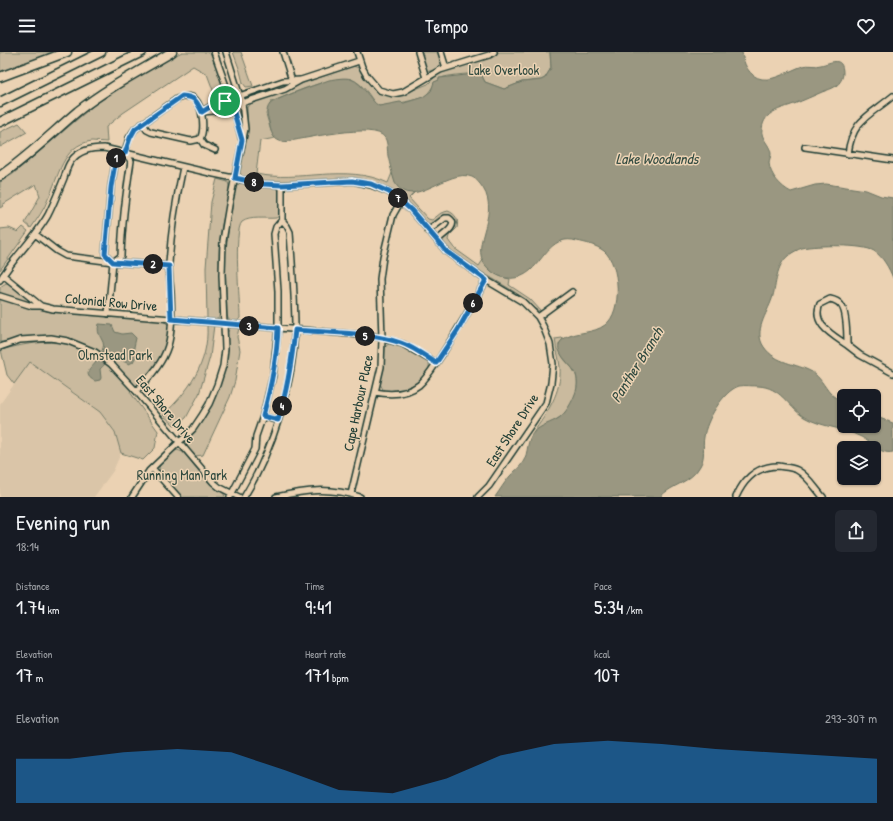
<!DOCTYPE html>
<html lang="en">
<head>
<meta charset="utf-8">
<style>
	:root { --surface:#171b24; --page:#242831; --text:#f1f3f6; --muted:#9ea1a6; --accent:#1f6fb2 }
	body { margin:0; font-family:"Patrick Hand",sans-serif; background:var(--page); color:var(--text); height:100vh; display:flex; flex-direction:column; font-size:15px; white-space:nowrap }
	* { box-sizing:border-box; margin:0 }
	p { font-size:13px; color:var(--muted) }
	.icon { flex:none; width:22px; height:22px; fill:none; stroke:currentColor; stroke-width:2; stroke-linecap:round; stroke-linejoin:round }
	.map { position:relative; height:445px; overflow:hidden }
	.sheet { display:flex; flex-direction:column; background:var(--surface); flex:1 }
	.sheet>* { flex:none }
	.fabs { position:absolute; left:837px; top:337px; display:grid; gap:8px }
	.fabs a { display:grid; place-items:center; width:44px; height:44px; border-radius:6px; background:var(--surface); box-shadow:0 1px 3px #0004; font-size:20px }
	.pin { position:absolute; display:grid; place-items:center; width:34px; height:34px; color:#fff; margin:-17px; border:2px solid #fff; border-radius:50%; box-shadow:0 1px 4px #0007 }
	.km { position:absolute; width:20px; height:20px; margin:-10px; border-radius:50%; background:#222; color:#fff; font-size:11px; line-height:20px; text-align:center }
	.round { display:grid; place-items:center; flex:none; width:42px; height:42px; border-radius:6px; background:var(--page) }
	.headline { display:flex; align-items:center; justify-content:space-between; height:68px; padding:0 16px }
	h1 { font-size:22px; font-weight:600; line-height:30px }
	.metrics { display:grid; grid-template-columns:repeat(3,1fr); gap:6px; height:68px; padding:4px 16px }
	.metrics div { display:grid; align-content:center }
	.metrics b { font-size:20px; font-weight:600 }
	.metrics small { font-size:11px; font-weight:400 }
	.metrics p { font-size:11px }
	.chart { height:112px; padding:8px 16px }
	.chart p { display:flex; justify-content:space-between }
	.chart svg { width:100%; height:72px; margin-top:4px; fill:var(--accent); opacity:.7 }
	header { display:flex; justify-content:space-between; align-items:center; height:52px; padding:0 16px; background:var(--surface); font-size:18px; font-weight:600 }
	.map>svg:first-child { display:block }
</style>
</head>
<body>
<header><svg class="icon" aria-label="menu" viewBox="0 0 24 24"><path d="M4 6h16M4 12h16M4 18h16"/></svg>Tempo<svg class="icon" aria-label="heart" viewBox="0 0 24 24"><path d="M12 20l-8-8c-3-5 5-10 8-4 3-6 11-1 8 4z"/></svg></header>
<div class="map">
<svg width="893" height="445" viewBox="0 0 893 445">
	<rect width="100%" height="100%" fill="#ebd2b3"/>
	<filter id="ink" filterUnits="userSpaceOnUse"><feTurbulence type="fractalNoise" baseFrequency=".025" numOctaves="2"/><feDisplacementMap in="SourceGraphic" scale="8" xChannelSelector="R" yChannelSelector="G"/><feConvolveMatrix kernelMatrix="1 2 1 2 8 2 1 2 1" color-interpolation-filters="sRGB"/></filter>
	<g filter="url(#ink)">
		<path fill="#dac5a8" d="M30,310L100,360L115,380L121,401L113,419L94,445H0V352Z"/>
		<path fill="#caba9e" stroke="#747c69" d="M0,0H60L0,21Z
			M182,0H210L213,3L226,41C225,47 222,48 217,49L207,22L193,14L123,61L106,75L107,90C102,90 97,89 92,89C62,93 59,125 48,147C44,158 37,167 31,176L25,171L40,144L36,132L2,153L3,154L0,156V130L13,122L94,53L145,20H146L155,14Z
			M233,0H241L253,34L246,35L243,31L240,19Z
			M420,0H439L442,10L441,14L432,19H427L425,16Z
			M497,0H550L551,16L545,26L541,28L522,30L504,37L485,30L481,22C472,21 452,23 444,25C435,27 431,40 424,45C421,47 382,55 379,54C378,54 377,53 376,53C370,44 363,32 353,28C336,21 289,43 271,50L266,62L271,79L275,86L260,89L256,122C299,131 346,111 388,131L392,121L398,135L412,141H414L409,146L428,167L432,168L441,161L448,159C456,162 459,168 457,176L449,184L448,188L454,196L479,214L483,208C488,219 498,225 510,227L509,233L530,247L541,259C533,259 528,249 522,245C496,227 468,215 445,193L443,190C444,181 461,177 454,167C452,165 451,164 448,164C441,163 436,172 429,173C422,168 418,160 413,155C395,135 370,126 345,126C327,126 249,136 240,121L248,81L247,55L257,47L353,14L359,16L383,43L398,44L428,32L438,22L495,2Z
			M19,71L27,80L0,95V80Z
			M217,127L228,130C232,139 224,162 222,172C220,183 219,195 219,206C218,217 223,261 218,267L209,268L207,267L206,216L211,150Z
			M240,131L277,136L280,141V161L279,164L276,166C266,167 250,164 242,170C233,179 240,250 240,266C237,271 232,270 228,267L227,262L225,207L229,172L236,135Z
			M23,175L28,179L0,218V177L9,176L18,180Z
			M6,231L11,232L31,248V249L28,251L2,242L0,240V235Z
			M0,247L47,259L163,269L169,273C171,299 150,325 130,340L158,379L155,396L143,408L121,401L115,380L100,360L30,310L14,332L7,323L1,298C24,292 44,288 67,292L69,287L44,284L0,290Z
			M209,273H214L210,305L199,342L186,366L179,371L174,373L163,363C189,339 209,311 207,274Z
			M231,275H233L239,276L237,285L240,298L235,329L230,345L203,403L195,404L187,395L186,389L202,368L216,343L221,330L227,305V281Z
			M562,286L563,287L560,291C560,295 560,300 562,304C565,310 572,314 575,321C582,334 572,356 560,365C552,372 541,374 533,381C547,361 562,340 560,315C559,306 556,296 555,287Z
			M390,291C400,292 423,304 429,312C430,317 427,319 424,323C414,336 400,340 384,339L380,332L383,319L385,295Z
			M177,398L183,400L207,429L224,442L225,445H181L160,420L159,416C160,409 171,400 177,398Z"/>
		<path fill="#9a9781" stroke="#697362" d="M550,0H742C743,11 749,25 762,27C775,29 790,18 803,14C809,12 815,15 821,13C830,11 843,3 843,21C843,26 840,31 836,34C832,37 827,38 822,40C813,44 804,48 794,52C781,57 764,59 762,77C760,87 771,93 771,102C771,105 769,108 769,111C770,123 781,135 791,140L815,133L826,132L866,138L881,144L893,146V226C889,216 883,205 874,199C862,192 817,193 802,196C797,198 793,200 789,203C775,214 777,232 772,247C767,262 753,279 764,295C776,312 796,311 812,320C820,325 824,334 830,341C834,345 839,348 844,352V374H874V364L893,371V400C879,403 871,389 859,384C841,375 821,375 804,365C787,354 781,335 758,334C752,334 745,333 739,334C723,339 706,369 704,385C702,395 706,404 700,414C691,431 672,432 660,445H495C500,438 504,431 510,424C514,419 520,416 523,410C529,401 526,388 534,380C541,373 551,371 559,366C566,361 572,350 575,342C578,335 578,327 575,320C570,311 548,296 565,286C578,279 593,282 605,273C623,260 620,212 604,199C596,193 586,191 577,189C553,182 545,205 531,218C519,229 502,229 490,218C464,197 502,165 483,136C480,132 477,127 472,125C448,115 412,160 395,131C392,122 390,113 388,104C387,98 388,91 385,86C376,69 301,88 283,90C274,88 272,83 270,75C269,67 264,59 270,52C274,47 321,31 329,28C335,27 345,25 351,27C363,31 370,49 379,54L400,50L404,51L423,45L431,39L434,30L439,28V26L466,23L475,20L481,22L485,30L504,37L522,30L541,28L545,26L551,16Z
			M99,272L112,273L115,280L122,282L131,281L136,286L134,295L136,304L133,310L129,312L123,309L121,305C111,301 107,311 100,317L101,326L100,328L95,329C81,322 92,316 96,310C99,306 102,300 103,296C106,288 95,284 99,272Z"/>
		<g fill="none" stroke-linecap="round" stroke-linejoin="round">
			<g stroke="#1f3d34" stroke-width="8">
				<path id="minor" d="M214,0L233,54L242,88
					M283,0L292,29
					M357,0L362,15L367,24L379,38L393,42L403,40L440,18L489,3L494,0
					M418,0L426,26
					M441,0L446,16
					M203,59L213,53L283,29L300,28
					M202,60L214,59L248,49L285,37L301,28L359,9
					M200,87L204,93L215,98
					M805,95L893,108
					M125,101L129,86L135,77L177,47C182,45 190,42 195,47C203,55 205,78 200,87L191,89L151,80L147,78L143,72
					M848,102C852,68 869,64 893,44
					M428,179L445,166H449C460,173 443,183 437,188
					M35,182L57,199L66,204L113,210L169,214
					M113,210L105,202L111,135L116,106L125,101
					M3,223L41,254
					M0,228C14,205 35,186 48,163C54,151 59,138 64,126C66,120 67,114 71,109C79,98 91,96 104,96L214,122L263,132L282,133L353,129L371,133L389,140L401,149L411,158L447,200L486,228L523,250L538,265L543,274L550,292L553,312L551,331L546,351L489,434L478,445
					M0,244L32,254H41L53,257L374,284L403,292L436,311
					M830,247C835,248 838,249 841,253C847,260 847,283 847,293C833,283 811,272 820,252Z
					M108,262L113,210L121,204C122,172 126,140 131,109L126,102
					M538,265L572,240
					M847,293L860,303L893,321
					M0,295L20,288L51,286L68,289L95,300L111,312L136,339L213,430L219,435L239,445
					M136,339C172,305 173,287 171,240C170,230 169,221 169,212C171,179 176,147 183,115
					M375,340C390,343 406,343 419,333C428,325 434,314 441,304C457,279 472,254 486,228
					M263,364L278,369
					M152,416L178,445
					M351,442L381,315L382,286L380,227L383,205L393,163L401,149
					M132,445L149,419L193,377L201,365L209,352L217,333L223,314L225,297L222,223L223,189L229,153L245,77L242,51L226,0
					M230,445L255,397L256,384L263,364L273,323L278,277V239L274,182L276,175L282,168V133
					M244,445C273,398 293,333 295,277C295,245 292,212 290,180L287,174L282,168
					M276,445C307,438 330,435 360,445
					M736,445C744,427 757,414 778,414C784,415 791,415 797,418C808,424 815,436 823,445"/>
			</g>
			<g stroke="#1f3d34" stroke-width="11">
				<path id="primary" d="M0,25L67,0
					M0,50L101,0
					M0,70L142,0
					M0,124C28,105 52,81 78,59C107,36 140,19 172,0"/>
			</g>
			<use href="#minor" stroke="#ebd2b3" stroke-width="5"/>
			<use href="#primary" stroke="#ebd2b3" stroke-width="8"/>
		</g>
	</g>
	<g fill="none" stroke-linecap="round" stroke-linejoin="round" filter="url(#ink)">
		<g stroke="#fff" stroke-width="8">
			<path id="route" d="M182,44C196,45 196,49 202,60L213,53L230,47L242,88L235,126L263,132L282,133L352,129L371,132L389,140L401,149L411,158L447,200L486,228L458,278L436,311C425,304 413,295 401,291C370,280 328,281 295,278C292,308 287,339 278,368L263,364C271,335 277,306 278,276L171,267L169,214L113,210L105,202L111,135L116,106L125,101L130,86L135,77Z"/>
		</g>
		<use href="#route" stroke="#1f6fb2" stroke-width="5"/>
	</g>
	<g text-anchor="middle" stroke-width="3" stroke-linejoin="round" paint-order="stroke">
		<g font-size="14" fill="#304a3f" stroke="#ebd2b3">
			<text x="504" y="23">Lake Overlook</text>
			<text x="115" y="308">Olmstead Park</text>
			<text x="182" y="428">Running Man Park</text>
		</g>
		<g font-size="14" fill="#1f3d34" stroke="#ebd2b3">
			<text transform="translate(111 250) rotate(5)" y="5">Colonial Row Drive</text>
			<text transform="translate(358 351) rotate(-78)" y="5">Cape Harbour Place</text>
			<text transform="translate(166 357) rotate(50)" y="5">East Shore Drive</text>
			<text transform="translate(512 378) rotate(-57)" y="5">East Shore Drive</text>
		</g>
		<g font-size="15" font-style="italic" fill="#314a40" stroke="#ebd2b3">
			<text x="657" y="112">Lake Woodlands</text>
			<text transform="translate(637 313) rotate(-58)" y="5">Panther Branch</text>
		</g>
	</g>
</svg>
<div class="fabs">
<a><svg class="icon" aria-label="locate" viewBox="0 0 24 24"><circle cx="12" cy="12" r="6"/><path d="M12 2v4M12 18v4M2 12h4M18 12h4"/></svg></a>
<a><svg class="icon" aria-label="layers" viewBox="0 0 24 24"><path d="M12 4l9 5-9 5-9-5zM3 14l9 5 9-5"/></svg></a>
</div>
<div class="pin" style="left:225px;top:49px;background:#1e9e55"><svg class="icon" aria-label="arrive" viewBox="0 0 24 24"><path d="M6 21V4h12l-3 4 3 4H6"/></svg></div>
<b class="km" style="left:116px;top:106px">1</b>
<b class="km" style="left:153px;top:212px">2</b>
<b class="km" style="left:249px;top:274px">3</b>
<b class="km" style="left:282px;top:354px">4</b>
<b class="km" style="left:365px;top:284px">5</b>
<b class="km" style="left:473px;top:251px">6</b>
<b class="km" style="left:398px;top:146px">7</b>
<b class="km" style="left:254px;top:130px">8</b>
</div>
<section class="sheet">
<div class="headline"><div><h1>Evening run</h1><p>18:14</p></div><a class="round"><svg class="icon" aria-label="share" viewBox="0 0 24 24"><path d="M12 15V3M7 8l5-5 5 5M5 13v7h14v-7"/></svg></a></div>
<div class="metrics">
<div><p>Distance</p><b>1.74<small> km</small></b></div>
<div><p>Time</p><b>9:41</b></div>
<div><p>Pace</p><b>5:34<small> /km</small></b></div>
</div>
<div class="metrics">
<div><p>Elevation</p><b>17<small> m</small></b></div>
<div><p>Heart rate</p><b>171<small> bpm</small></b></div>
<div><p>kcal</p><b>107</b></div>
</div>
<div class="chart"><p><span>Elevation</span>293–307 m</p>
<svg viewBox="0 0 160 44" preserveAspectRatio="none"><path d="M0 44V17L10 17L20 13L30 11L40 13L50 24L60 36L70 38L80 29L90 15L100 8L110 6L120 8L130 11L140 13L150 15L160 17V44z"/></svg>
</div>
</section>
</body>
</html>
